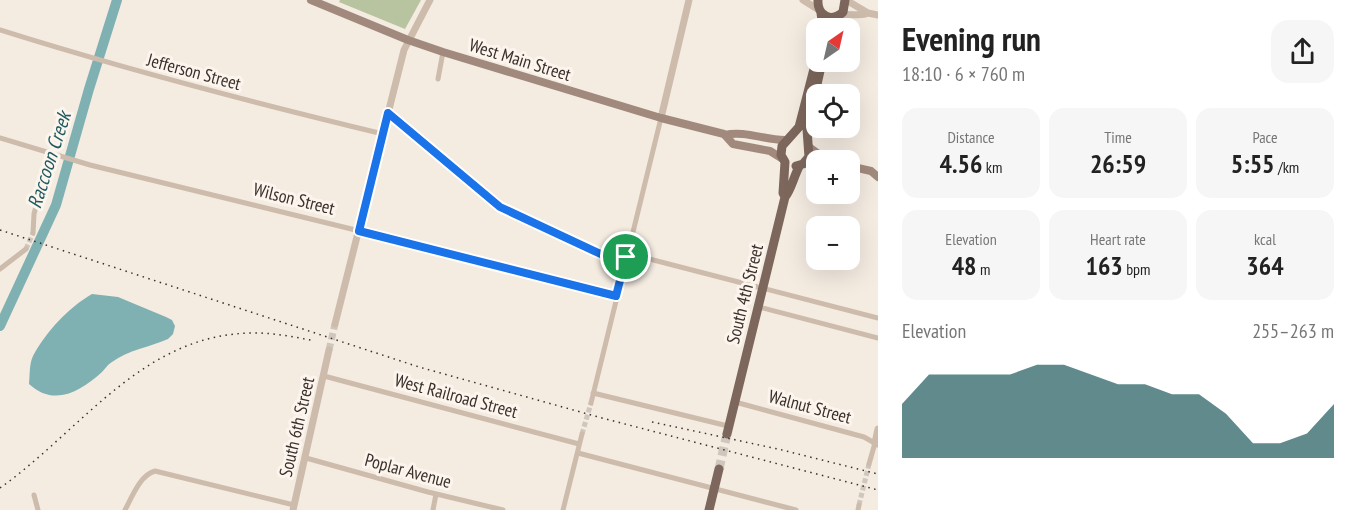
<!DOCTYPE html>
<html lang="en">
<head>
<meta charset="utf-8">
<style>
	:root { --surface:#fff; --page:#f6f6f6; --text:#222; --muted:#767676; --accent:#1f5a5e }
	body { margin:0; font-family:"PT Sans Narrow",sans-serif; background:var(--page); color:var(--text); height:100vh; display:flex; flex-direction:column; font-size:22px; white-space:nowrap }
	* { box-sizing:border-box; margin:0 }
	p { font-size:20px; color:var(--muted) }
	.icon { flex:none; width:33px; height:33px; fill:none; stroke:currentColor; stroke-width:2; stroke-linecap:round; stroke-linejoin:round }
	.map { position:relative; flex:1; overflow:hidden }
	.drawer { display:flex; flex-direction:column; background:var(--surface); width:480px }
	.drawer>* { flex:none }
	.needle { width:39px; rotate:34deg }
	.fabs { position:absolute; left:806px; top:18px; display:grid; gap:12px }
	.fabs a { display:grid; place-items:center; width:54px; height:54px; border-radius:12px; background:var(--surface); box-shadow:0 6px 24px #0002; font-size:30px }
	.pin { position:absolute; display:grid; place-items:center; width:51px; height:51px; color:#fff; margin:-26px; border:3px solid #fff; border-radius:50%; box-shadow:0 2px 6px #0007 }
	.round { display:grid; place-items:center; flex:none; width:63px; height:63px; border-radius:18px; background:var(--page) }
	.head { display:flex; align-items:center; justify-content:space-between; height:102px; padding:0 24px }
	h1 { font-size:33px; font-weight:600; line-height:45px }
	.stats { display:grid; grid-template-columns:repeat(3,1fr); gap:9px; height:102px; padding:6px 24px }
	.stats div { display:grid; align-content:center; border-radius:15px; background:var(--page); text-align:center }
	.stats b { font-size:26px; font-weight:600 }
	.stats small { font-size:16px; font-weight:400 }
	.stats p { font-size:16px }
	.chart { height:168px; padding:12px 24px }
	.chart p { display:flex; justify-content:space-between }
	.chart svg { width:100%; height:108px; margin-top:6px; fill:var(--accent); opacity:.7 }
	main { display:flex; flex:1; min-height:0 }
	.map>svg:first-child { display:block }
</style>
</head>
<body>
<main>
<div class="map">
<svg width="878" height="510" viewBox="0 0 878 510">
	<rect width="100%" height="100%" fill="#f4ebe1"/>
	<path fill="#b8c4a0" d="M340,0H421L405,29L339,2Z"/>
	<path fill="#7fb0b2" d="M92,294L118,297L166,317L172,320L175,326L173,334L168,339C150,347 128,350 112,362C108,364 105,369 102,372C80,392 54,407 29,384C30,376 29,364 33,356C46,332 68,308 92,294Z"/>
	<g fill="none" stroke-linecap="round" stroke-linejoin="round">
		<path stroke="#7fb0b2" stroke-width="10" d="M0,326L56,205L89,89L117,0"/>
		<path stroke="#cfc6bd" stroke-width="5" stroke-dasharray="5 2.5" stroke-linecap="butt" d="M26,249L33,233
			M582,434L591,403
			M859,505L869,464"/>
		<path stroke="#cfc6bd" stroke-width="7" stroke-dasharray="7 3.5" stroke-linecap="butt" d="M329,350L335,324"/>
		<path stroke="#cfc6bd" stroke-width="9" stroke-dasharray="9 4.5" stroke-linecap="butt" d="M719,469L727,434"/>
		<path stroke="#cdbbac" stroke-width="5" d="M0,30C127,70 254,103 383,134
			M438,79L443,52
			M388,113L481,192L506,211L605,256H638L878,318
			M0,138L90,165L429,248L616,296
			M33,233L34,214L50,154
			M0,269L26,249
			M759,307L878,338
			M324,376L579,444
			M593,393L728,426
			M735,402L864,437L878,445
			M591,403L661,118
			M578,453L796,510
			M306,458L428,492L503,510
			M869,464L875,443
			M34,495L38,510
			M125,510C132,497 140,475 155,471L294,505
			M433,510L436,494
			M563,510L582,434
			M858,510L859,505"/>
		<path stroke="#cdbbac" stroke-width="7" d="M803,0L819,10
			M846,0L868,13L878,15
			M840,15C849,13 861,17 868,13
			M661,118L689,0
			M335,324L404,50L430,0
			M875,443L878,429
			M293,510L329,350"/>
		<path stroke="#a18a7d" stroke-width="8" d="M311,0L408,40L443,52L661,118L724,134L733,144L770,151L783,159
			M725,135C745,130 767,141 787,140
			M809,147L817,153L836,160
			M803,164L816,162
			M849,166L871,171L878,177"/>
		<path stroke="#7d675c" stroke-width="9" d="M818,0C817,16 832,23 843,12L845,0
			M821,13L823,28
			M831,28L836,17
			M796,166L803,164L809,157L807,129L822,62
			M785,197L783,193L785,162L781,155L782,146L799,127L816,61
			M727,434L785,197C791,191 794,175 800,165
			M709,510L719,469"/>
		<path stroke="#3b302b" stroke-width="1.5" stroke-dasharray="1.5 4.5" stroke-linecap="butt" d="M0,230L419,367L602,418L878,490
			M652,422L778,449L878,474
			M0,488C83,429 144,332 256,333C275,333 293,337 311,340"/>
	</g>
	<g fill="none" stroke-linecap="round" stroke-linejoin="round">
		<g stroke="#fff" stroke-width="12">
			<path id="route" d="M388,113L500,207L605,256L626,257L616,296L359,231Z"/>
		</g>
		<use href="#route" stroke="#1a73e8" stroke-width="8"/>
	</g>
	<g text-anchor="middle" stroke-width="6" stroke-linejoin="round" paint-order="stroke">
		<g font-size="18" fill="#3b302b" stroke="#fbf5ee">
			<text transform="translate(520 60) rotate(17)" y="6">West Main Street</text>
			<text transform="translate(194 72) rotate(15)" y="6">Jefferson Street</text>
			<text transform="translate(294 199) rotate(14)" y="6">Wilson Street</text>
			<text transform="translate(745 294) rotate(-76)" y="6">South 4th Street</text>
			<text transform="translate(456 396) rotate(15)" y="6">West Railroad Street</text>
			<text transform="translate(810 407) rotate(15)" y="6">Walnut Street</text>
			<text transform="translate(297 427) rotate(-77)" y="6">South 6th Street</text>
			<text transform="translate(408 471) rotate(15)" y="6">Poplar Avenue</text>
		</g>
		<g font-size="20" font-style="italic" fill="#1f5a5e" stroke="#fbf5ee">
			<text transform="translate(49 160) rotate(-72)" y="7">Raccoon Creek</text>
		</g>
	</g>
</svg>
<div class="fabs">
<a><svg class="needle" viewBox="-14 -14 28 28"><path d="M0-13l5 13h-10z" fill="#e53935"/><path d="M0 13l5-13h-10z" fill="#767676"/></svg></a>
<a><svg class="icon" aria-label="locate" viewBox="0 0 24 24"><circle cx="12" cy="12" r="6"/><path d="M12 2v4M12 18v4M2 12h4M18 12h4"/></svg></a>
<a>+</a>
<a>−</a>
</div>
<div class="pin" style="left:626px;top:257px;background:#1e9e55"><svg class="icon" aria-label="arrive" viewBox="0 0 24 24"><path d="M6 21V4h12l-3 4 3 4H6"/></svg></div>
</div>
<section class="drawer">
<div class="head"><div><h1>Evening run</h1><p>18:10 · 6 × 760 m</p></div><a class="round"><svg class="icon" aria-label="share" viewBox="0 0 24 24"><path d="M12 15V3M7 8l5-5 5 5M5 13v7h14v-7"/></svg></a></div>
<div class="stats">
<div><p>Distance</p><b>4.56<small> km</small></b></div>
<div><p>Time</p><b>26:59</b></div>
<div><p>Pace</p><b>5:55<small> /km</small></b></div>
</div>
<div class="stats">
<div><p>Elevation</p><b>48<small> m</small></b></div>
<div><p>Heart rate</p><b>163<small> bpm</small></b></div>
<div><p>kcal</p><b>364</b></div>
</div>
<div class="chart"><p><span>Elevation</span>255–263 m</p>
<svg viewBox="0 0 160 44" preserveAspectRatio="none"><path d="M0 44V22L10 10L20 10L30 10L40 10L50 6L60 6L70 10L80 14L90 14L100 18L110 18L120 26L130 38L140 38L150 34L160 22V44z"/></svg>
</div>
</section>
</main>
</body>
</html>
